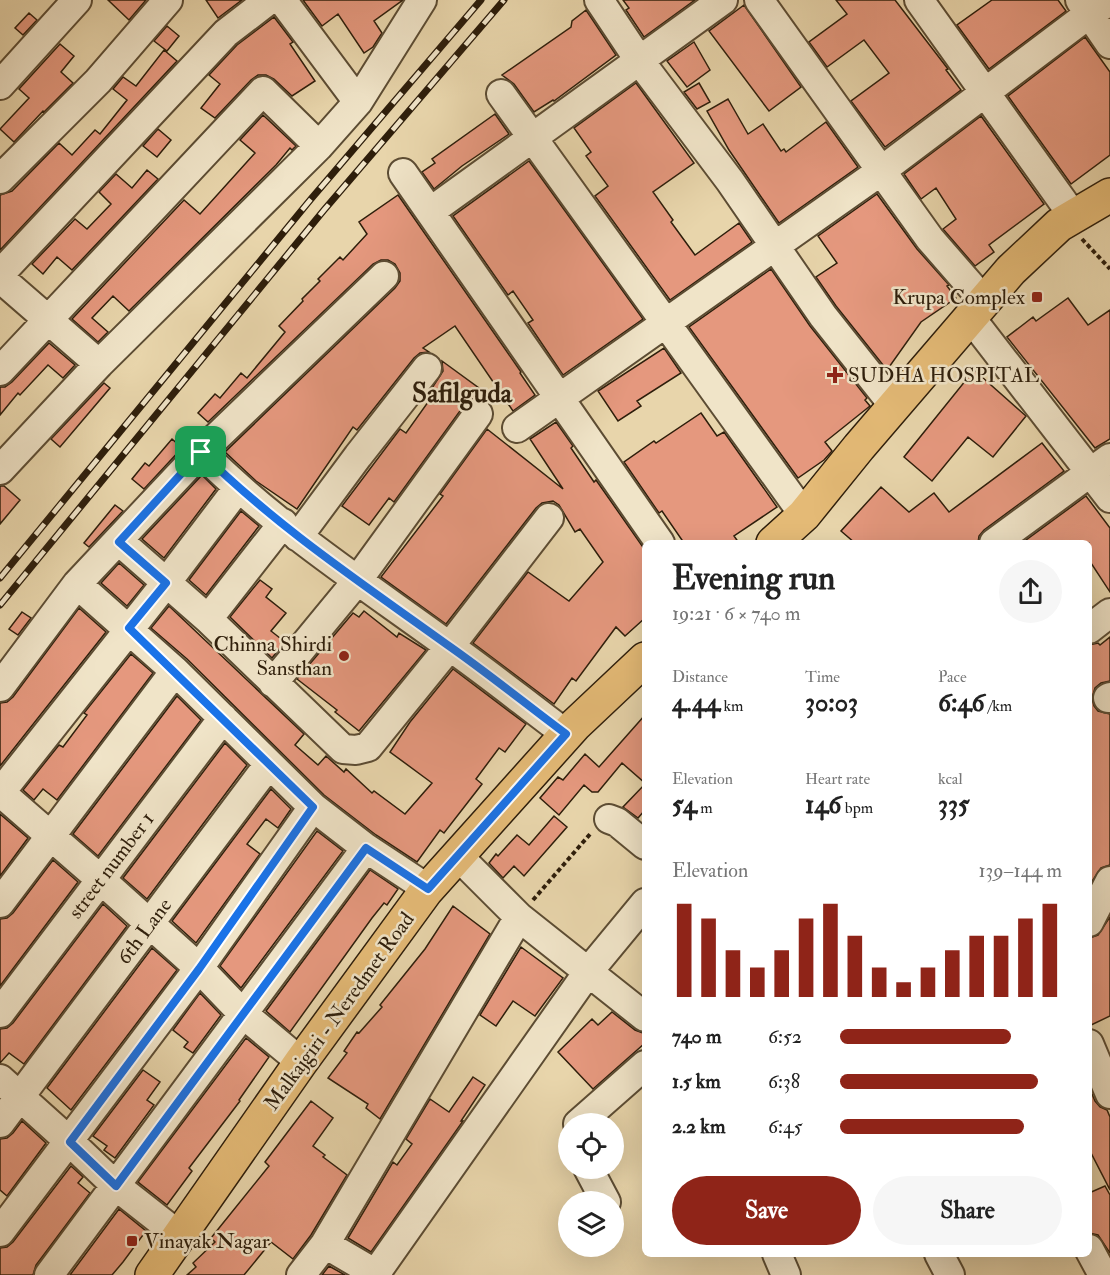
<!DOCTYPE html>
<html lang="en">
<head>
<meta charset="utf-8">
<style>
	:root { --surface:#fff; --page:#f6f6f6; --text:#222; --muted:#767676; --accent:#8f2418 }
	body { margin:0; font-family:"IM FELL Double Pica",serif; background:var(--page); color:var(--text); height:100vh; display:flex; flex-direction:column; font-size:22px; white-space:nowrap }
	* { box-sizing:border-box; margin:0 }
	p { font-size:20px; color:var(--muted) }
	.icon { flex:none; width:33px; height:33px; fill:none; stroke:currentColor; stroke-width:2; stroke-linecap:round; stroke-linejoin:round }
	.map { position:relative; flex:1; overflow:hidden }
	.drawer { position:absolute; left:642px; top:540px; width:450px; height:717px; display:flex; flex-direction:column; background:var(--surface); border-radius:9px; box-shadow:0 6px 24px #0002 }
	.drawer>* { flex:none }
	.tools { position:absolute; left:558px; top:1113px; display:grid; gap:12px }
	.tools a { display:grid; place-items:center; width:66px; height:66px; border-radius:50%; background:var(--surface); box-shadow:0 6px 24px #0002; font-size:30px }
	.pin { position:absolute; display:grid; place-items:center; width:51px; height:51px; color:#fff; margin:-26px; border-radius:12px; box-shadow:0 3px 9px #0006 }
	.round { display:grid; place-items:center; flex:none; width:63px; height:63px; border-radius:32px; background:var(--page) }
	.head { display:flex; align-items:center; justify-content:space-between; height:102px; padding:0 30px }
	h1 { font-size:33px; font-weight:800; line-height:45px }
	.metrics { display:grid; grid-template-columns:repeat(3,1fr); gap:9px; height:102px; padding:6px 30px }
	.metrics div { display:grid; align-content:center }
	.metrics b { font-size:26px; font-weight:800 }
	.metrics small { font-size:16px; font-weight:400 }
	.metrics p { font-size:16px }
	.chart { height:168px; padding:12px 30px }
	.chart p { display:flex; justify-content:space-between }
	.chart svg { width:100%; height:108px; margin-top:6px; stroke:var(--accent); stroke-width:6 }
	.action { display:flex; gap:12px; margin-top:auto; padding:12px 30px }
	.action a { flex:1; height:69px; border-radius:36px; background:var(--accent); color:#fff; font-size:24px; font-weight:800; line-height:69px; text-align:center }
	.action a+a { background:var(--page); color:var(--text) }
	ul { padding:0 30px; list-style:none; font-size:20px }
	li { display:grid; grid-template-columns:96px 72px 1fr; align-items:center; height:45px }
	li i { height:15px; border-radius:8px; background:var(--accent) }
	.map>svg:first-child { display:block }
</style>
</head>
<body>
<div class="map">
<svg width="1110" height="1275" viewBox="0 0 1110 1275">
	<rect width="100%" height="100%" fill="#e8d5ab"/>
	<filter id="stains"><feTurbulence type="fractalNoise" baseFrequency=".00333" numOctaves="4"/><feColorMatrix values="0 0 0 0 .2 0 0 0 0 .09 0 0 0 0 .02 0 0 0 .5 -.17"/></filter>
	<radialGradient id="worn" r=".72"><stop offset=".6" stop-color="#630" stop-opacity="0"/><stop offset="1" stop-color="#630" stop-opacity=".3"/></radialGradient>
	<path fill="#e5987e" stroke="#2e1e0b" stroke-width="1.5" d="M108,0H146L129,20Z
		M206,0H242L218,18Z
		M303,0H403L374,21L382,33L373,47L364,53L338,14L322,26Z
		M623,0H695L644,37L626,10L629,8Z
		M836,0H895L948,69L946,70L961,90L885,147L851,101L889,73L864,40L827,67L809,42L847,14Z
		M992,0H1058L1066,11L989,69L957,25Z
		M744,5L801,87L769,111L709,31Z
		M586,10L616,55L554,101L553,100L534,112L514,84L502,75L571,27L572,21Z
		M29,13L37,20L23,35L15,28Z
		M274,17L293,42L290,44L315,81L292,96L274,79L266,75H258L251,80L215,118L201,108L220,84L209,75L237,45Z
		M167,26L179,36L167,51L154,41Z
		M1085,37L1110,72V155L1071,184L1008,96Z
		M694,42L710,70L687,87L667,61Z
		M60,44L74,56L61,72L73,83L44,112L43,111L14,142L0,129L29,98L19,89Z
		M164,50L177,61L0,250V195L12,191L59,143L72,155L95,130L100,134L127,100L113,89L123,77L136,86Z
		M636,83L694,163L653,192L673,220L671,222L695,255L739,223L752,242L670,300L595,196L608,186L586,156L591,152L574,128Z
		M699,83L710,102L697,109L684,92Z
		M728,99L748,134L763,124L781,151L784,149L786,152L826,122L858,167L779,223L729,150L707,111Z
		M495,114L509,134L462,166L434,189L422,172L435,163L432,159Z
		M263,115L296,146L292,150L290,148L276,165L129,311L113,296L92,318L108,332L98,342L72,319L184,200L200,214L255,153L240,140Z
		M981,116L1044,204L989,245L994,252L975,266L943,229L956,219L936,188L921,199L904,174Z
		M158,129L171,140L157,157L143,146Z
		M529,161L643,319L563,375L528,323L533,320L513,291L508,295L453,216Z
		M147,170L158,179L72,270L57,257L43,274L32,264L75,219L87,229L111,204L99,192L116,174L132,188Z
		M877,194L917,249L949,285L947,286L956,298L921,322L887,370L836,306L816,277L837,263L818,236Z
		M398,195L521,372L520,373L535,395L513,411L455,326L423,348L429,352L420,353L414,358L357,430L353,427L297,509L256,481L225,452L395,288L400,281V273L395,264L388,260H381L373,264L208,422L198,413L215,394L220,398L241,373L247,378L285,332L279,326L303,301L302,299L320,281L318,279L340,257L343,260L367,234L359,222Z
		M771,269L810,326L867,398L865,400L870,406L825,442L832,451L824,460L798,478L689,327Z
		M1068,298L1088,325L1110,310V439L1095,448L1007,337L1033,317L1036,321Z
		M49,343L75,365L63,378L48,365L20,395L18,393L0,415V387H5L12,382Z
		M664,348L681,373L637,401L641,406L618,421L598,391Z
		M442,361L483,391L478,398L471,399L465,404L394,502L389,498L369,525L342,506L400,429L406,433L436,391L432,388L443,371Z
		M974,370L1026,416L993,457L968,437L932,481L904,457Z
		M104,383L110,388L60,447L51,439Z
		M701,413L717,436L724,432L777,507L734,536L739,543H684L662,511L659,513L624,462L654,441L656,443Z
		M556,422L573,446L571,448L594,482L596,480L645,550V618L625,636L616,627L576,681L572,678L554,704L473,643L528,572L569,601L603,562L580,529L575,532L559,505L553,501L542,503L536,508L446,624L381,577L443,496L440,494L487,429L563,489L530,439Z
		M172,439L182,448L144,489L132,479L145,463L149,466Z
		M1042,443L1064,471L984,530L979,536L978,543H855L841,531L881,487L909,512L934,493L949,512Z
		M202,475L216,489L164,558L142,539Z
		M0,486H4L20,500L0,524Z
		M1086,496L1110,528V592L1089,560V543H1022Z
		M115,505L123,511L89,547L84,543Z
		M241,511L259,526L206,595L189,580Z
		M119,563L144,585L127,606L101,583Z
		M260,580L272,589L266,597L286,613L271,631L285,642L272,658L230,617Z
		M169,606L304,734L295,745L318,765L326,756L344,772L346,769L372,793L374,791L405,814L432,783L390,752L410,722L453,669L526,724L505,752L499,748L476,779L482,784L444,833L440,830L417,862L376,835L324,795L187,659L151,628Z
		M79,608L106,632L0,766V703L7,702L13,697Z
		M364,611L397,637L399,633L426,650L359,731L335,712L337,710L297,679L353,613L359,617Z
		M22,612L31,618L18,635L9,629Z
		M1110,637V681L1101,683L1095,688L1092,698L1094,706L1098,711L1110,714V865L1101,868L1089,886V645L1098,643L1100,645Z
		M131,654L153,673L57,800L43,789L34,800L23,790L59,745L63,747L87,715L84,713Z
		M177,696L201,720L98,856L73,834Z
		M645,715V783L622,763L598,792H592L584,785L559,815L540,798L558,777L563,780L585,754L599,767Z
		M225,743L247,765L147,899L123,878Z
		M645,784V810L638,818L623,807Z
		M271,789L291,809L278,828L266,819L247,844L260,854L196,943L172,921Z
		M0,814L28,838L0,876Z
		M554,816L567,827L524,876L514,866L503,878L489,863L496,854L498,856L517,835L529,845Z
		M317,831L343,851L241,988L220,966Z
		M53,860L78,882L0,986V919L7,918L13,913Z
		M370,870L398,889L387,905L384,903L372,918L290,1032L266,1011Z
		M103,904L127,926L24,1064L9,1053L0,1063V1029L7,1028L13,1023Z
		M453,906L490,934L380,1119L366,1108L368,1104L328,1078L347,1053L344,1051L357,1032L359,1033L382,1007L380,1005L425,949Z
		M1110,917V1016L1089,1026V938L1098,935Z
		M521,947L563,978L535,1016L513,1001L496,1026L480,1015Z
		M152,948L177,970L71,1110L47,1088Z
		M200,993L221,1015L193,1053L184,1047L188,1042L173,1030Z
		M612,1012L635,1030L643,1033L645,1043L593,1089L558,1052L592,1019L598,1025Z
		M246,1038L269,1057L239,1100L240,1101L189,1168L192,1171L167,1205L138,1182Z
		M143,1070L160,1082L147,1100L154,1105L115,1158L104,1150L107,1146L93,1136Z
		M473,1077L485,1085L461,1121H463L371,1252L348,1238L393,1162L397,1165L412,1144L406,1139L430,1099L449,1112Z
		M1089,1087L1095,1101L1100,1107L1107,1110L1110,1117V1190L1089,1149Z
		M311,1101L333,1118L313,1146L325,1155L323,1157L347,1175L311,1235L293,1259L271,1242L244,1275H187L196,1267L193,1263L215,1242L211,1238L269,1166L265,1162Z
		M22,1121L46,1143L7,1196L0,1190V1139L7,1138L13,1133Z
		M71,1166L83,1177L78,1183L90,1193L36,1265L33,1275H0V1248L7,1247L13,1242Z
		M1105,1186L1110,1195V1253L1098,1235L1089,1233V1193Z
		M119,1209L146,1231L123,1262L112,1275H70Z
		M329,1266L345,1275H322Z"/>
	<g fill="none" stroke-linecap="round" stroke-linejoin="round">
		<g stroke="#5c4c33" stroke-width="32">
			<path id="minor" d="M282,0L358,102
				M599,0L639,60L730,181L823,316L895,407
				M759,0L930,239L984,301
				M919,0L1074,217
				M1080,0L1110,44
				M0,85L77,0
				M501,94L804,515
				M403,173L660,543
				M0,179L98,81L168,0
				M431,211L723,0
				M0,274L226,33L269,0
				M0,278L99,364
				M970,317L1110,498
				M0,371L263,91L319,146
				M517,428L881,171L1089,14L1110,1
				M201,452C276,527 364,584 449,646C489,674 527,705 566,734
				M0,470L99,364L319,146L358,102L422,0
				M298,537L358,456L427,368
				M119,541L208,619L343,749L356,750L368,747L450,646L549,518
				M994,543L1110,458
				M77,584L175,671L313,807L366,848L428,889
				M208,619L283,523
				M1089,629L1110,613
				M273,683L357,581L478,414
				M0,687L77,584L201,452L384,276
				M1108,698L1110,697
				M0,792L100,879L199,968L242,1013L301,1062
				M0,793L166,583L238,488
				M609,819L617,822L645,845
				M457,855L519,917L645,1017
				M0,903L175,671
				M1089,922L1110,881
				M0,1013L223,718
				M1089,1044L1110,1094
				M0,1079L70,1142L116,1186L181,1237
				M0,1123L269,764
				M578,1124L645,1065
				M588,1168L606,1202
				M0,1232L199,968L313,807
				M325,1244L378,1275
				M1089,1249L1103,1275
				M777,1254L786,1275
				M939,1254L950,1275
				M376,1273L588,972L645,903
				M49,1275L366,848
				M301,1275L325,1244L519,917"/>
		</g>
		<g stroke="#2e1e0b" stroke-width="36">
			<path id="major" d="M773,543L804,515L859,447L1011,270L1059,225L1110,195
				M152,1275L301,1062L426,891L575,725L645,659"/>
		</g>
		<path stroke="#2e1e0b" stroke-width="4" stroke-dasharray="4.5 3" stroke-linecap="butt" d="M1082,239L1110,269
			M533,900L591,833"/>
		<use href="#minor" stroke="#f0e4c8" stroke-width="28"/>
		<use href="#major" stroke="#e4ba76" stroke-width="33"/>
		<g stroke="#2e1e0b" stroke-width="7">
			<path id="rail" d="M0,578L311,199L481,0
				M0,605L324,210L504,0"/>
		</g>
		<use href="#rail" stroke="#f0e4c8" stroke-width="4.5" stroke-dasharray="14" stroke-linecap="butt"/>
	</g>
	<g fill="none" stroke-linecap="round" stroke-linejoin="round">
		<g stroke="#fff" stroke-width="12">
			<path id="route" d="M201,452C277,527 363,584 449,646C489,674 527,705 566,734L428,889L366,848L116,1186L70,1142L199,969L313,807L129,628L166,583L119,542Z"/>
		</g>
		<use href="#route" stroke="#1a73e8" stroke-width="8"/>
	</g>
	<g fill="#8f2418" stroke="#f0e4c8" stroke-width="2">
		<rect x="1031" y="291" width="12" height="12" rx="3"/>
		<path d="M832 366h6v6h6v6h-6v6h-6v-6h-6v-6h6z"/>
		<circle cx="344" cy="656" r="6"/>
		<rect x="126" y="1235" width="12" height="12" rx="3"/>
	</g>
	<g text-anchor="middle" stroke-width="5" stroke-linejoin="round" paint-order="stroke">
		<g font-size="21" fill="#2e1e0b" stroke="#f0e4c8" text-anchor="end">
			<text x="1025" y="304">Krupa Complex</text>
			<text x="848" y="382" text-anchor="start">SUDHA HOSPITAL</text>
			<text x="332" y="651">Chinna Shirdi<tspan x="332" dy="24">Sansthan</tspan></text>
			<text x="144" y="1248" text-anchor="start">Vinayak Nagar</text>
		</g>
		<g font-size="21" fill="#2e1e0b" stroke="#f0e4c8">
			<text transform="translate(111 865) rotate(-53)" y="7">street number 1</text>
			<text transform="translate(144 931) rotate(-53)" y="7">6th Lane</text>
			<text transform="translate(339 1011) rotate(-54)" y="7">Malkajgiri - Neredmet Road</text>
		</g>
		<g font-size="27" font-weight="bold" fill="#2e1e0b" stroke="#f0e4c8">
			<text x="462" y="402">Safilguda</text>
		</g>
	</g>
	<rect width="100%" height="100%" filter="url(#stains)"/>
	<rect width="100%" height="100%" fill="url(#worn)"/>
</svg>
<div class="tools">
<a><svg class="icon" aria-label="locate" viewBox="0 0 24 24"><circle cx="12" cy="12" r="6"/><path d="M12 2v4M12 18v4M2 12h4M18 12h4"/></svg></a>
<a><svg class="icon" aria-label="layers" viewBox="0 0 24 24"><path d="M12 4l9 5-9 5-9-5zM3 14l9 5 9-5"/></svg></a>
</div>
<div class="pin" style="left:201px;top:452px;background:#1e9e55"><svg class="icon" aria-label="arrive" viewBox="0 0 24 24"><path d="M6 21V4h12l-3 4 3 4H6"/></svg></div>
<section class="drawer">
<div class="head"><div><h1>Evening run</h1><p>19:21 · 6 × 740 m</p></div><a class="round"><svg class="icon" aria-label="share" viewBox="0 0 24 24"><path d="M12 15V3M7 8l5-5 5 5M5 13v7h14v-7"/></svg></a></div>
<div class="metrics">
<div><p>Distance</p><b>4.44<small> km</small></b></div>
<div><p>Time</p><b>30:03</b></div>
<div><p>Pace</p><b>6:46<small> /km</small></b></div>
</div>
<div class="metrics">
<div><p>Elevation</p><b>54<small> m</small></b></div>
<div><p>Heart rate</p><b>146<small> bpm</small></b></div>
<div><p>kcal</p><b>335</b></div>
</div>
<div class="chart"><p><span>Elevation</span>139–144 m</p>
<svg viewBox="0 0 160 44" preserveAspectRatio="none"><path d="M5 44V6M15 44V12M25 44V25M35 44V32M45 44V25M55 44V12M65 44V6M75 44V19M85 44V32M95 44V38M105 44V32M115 44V25M125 44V19M135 44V19M145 44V12M155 44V6"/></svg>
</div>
<ul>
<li><b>740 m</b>6:52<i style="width:77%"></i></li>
<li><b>1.5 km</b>6:38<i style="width:89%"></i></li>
<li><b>2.2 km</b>6:45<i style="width:83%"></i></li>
</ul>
<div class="action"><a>Save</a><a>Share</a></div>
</section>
</div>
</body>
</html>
